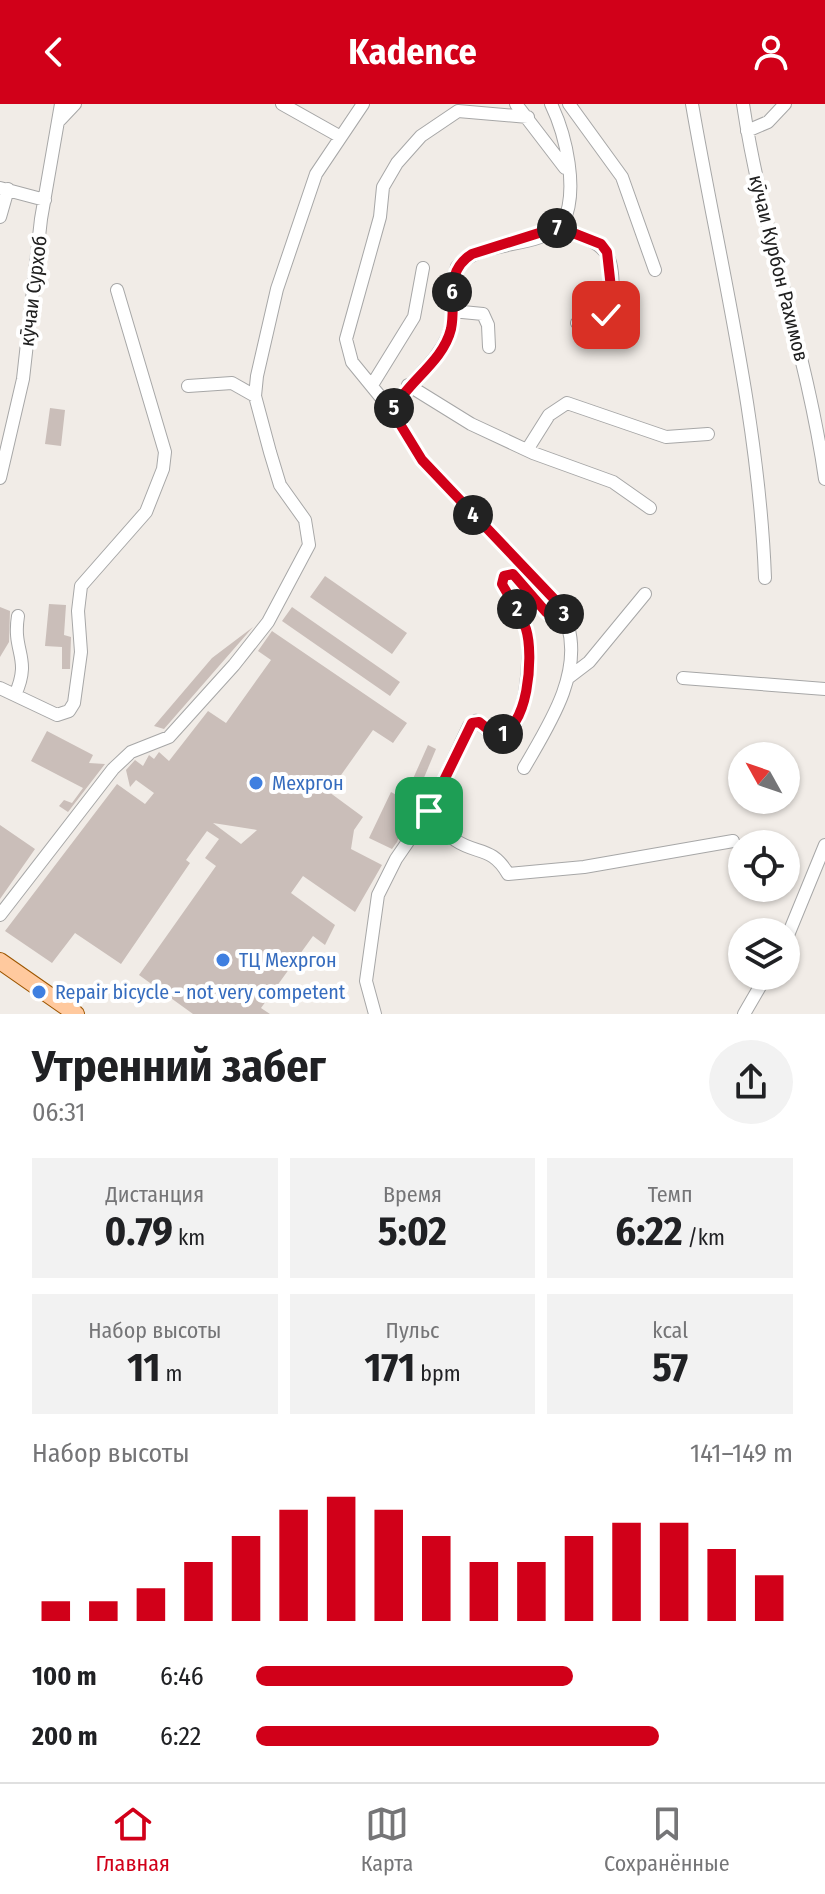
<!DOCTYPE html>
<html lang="ru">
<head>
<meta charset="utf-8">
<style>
	:root { --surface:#fff; --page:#f2f2f2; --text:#202124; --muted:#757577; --line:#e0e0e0; --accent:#d10019 }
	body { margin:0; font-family:"Fira Sans Condensed",sans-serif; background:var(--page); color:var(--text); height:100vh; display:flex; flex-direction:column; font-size:30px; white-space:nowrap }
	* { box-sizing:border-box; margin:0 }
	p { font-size:26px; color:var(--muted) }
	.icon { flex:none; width:44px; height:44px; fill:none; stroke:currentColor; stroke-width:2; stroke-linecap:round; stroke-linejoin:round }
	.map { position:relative; height:910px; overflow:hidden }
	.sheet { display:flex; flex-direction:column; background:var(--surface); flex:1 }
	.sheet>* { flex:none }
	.needle { width:52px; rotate:310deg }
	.controls { position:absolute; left:728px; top:638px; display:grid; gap:16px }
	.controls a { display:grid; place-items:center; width:72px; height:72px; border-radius:50%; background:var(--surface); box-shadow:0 2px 6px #0004; font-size:40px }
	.pin { position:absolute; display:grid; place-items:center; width:68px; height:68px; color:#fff; margin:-34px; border-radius:16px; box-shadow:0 4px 12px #0006 }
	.km { position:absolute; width:40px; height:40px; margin:-20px; border-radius:50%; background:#222; color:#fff; font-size:22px; line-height:40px; text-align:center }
	.round { display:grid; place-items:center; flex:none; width:84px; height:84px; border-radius:42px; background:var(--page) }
	.summary { display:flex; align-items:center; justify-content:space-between; height:136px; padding:0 32px }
	h1 { font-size:44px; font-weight:700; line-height:60px }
	.metrics { display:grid; grid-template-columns:repeat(3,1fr); gap:12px; height:136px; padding:8px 32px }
	.metrics div { display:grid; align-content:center; border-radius:0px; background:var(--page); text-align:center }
	.metrics b { font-size:40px; font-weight:700 }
	.metrics small { font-size:22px; font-weight:400 }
	.metrics p { font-size:22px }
	.chart { height:224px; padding:16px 32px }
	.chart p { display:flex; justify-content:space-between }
	.chart svg { width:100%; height:144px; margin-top:8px; stroke:var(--accent); stroke-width:6 }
	ul { padding:0 32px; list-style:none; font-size:26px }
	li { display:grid; grid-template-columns:128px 96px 1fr; align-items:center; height:60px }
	li i { height:20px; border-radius:10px; background:var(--accent) }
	header { display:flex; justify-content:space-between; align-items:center; height:104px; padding:0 32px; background:var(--accent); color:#fff; font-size:36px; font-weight:700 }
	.dock { display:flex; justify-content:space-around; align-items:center; height:112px; border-top:2px solid var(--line); background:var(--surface); font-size:22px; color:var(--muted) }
	.dock a { display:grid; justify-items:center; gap:4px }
	.dock .selected { color:var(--accent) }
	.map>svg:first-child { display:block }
</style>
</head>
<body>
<header><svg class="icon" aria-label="back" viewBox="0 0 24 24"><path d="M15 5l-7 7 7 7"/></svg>Kadence<svg class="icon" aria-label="person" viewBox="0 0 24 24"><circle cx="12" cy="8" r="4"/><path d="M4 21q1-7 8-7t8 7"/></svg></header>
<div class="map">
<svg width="825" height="910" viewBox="0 0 825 910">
	<rect width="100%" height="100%" fill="#f1ece7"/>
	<path fill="#cabeb9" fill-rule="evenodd" d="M50,304L65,306L61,342L45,340Z
		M325,472L407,529L392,550L310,493Z
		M49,500L66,501L64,531L71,533L70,565H62V543L45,542Z
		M0,503L10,507L9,538L0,553Z
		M292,503L400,578L390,592L282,517Z
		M253,523L164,625L154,622L212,554Z
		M272,527L407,619L393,639L373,626L329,688L363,713L354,726L351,745L382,761L355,808L303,772L291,789L335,821L325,841L313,832L261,904L270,910H193L139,871L216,762L205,754L219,735L207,727L186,756L190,759L121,860L75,829L52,859L5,827L117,680L145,700L154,689L136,676L130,683L126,666L135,656L143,662L149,651L154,655L159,648L169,657L208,607L226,619L271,556L258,547ZM213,719L257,726L241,740Z
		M47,627L93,651L89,659L105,660L68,708L59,702L64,696L72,699L83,684L31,657Z
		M428,641L436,645L397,738L392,745L369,734L391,688L404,695Z
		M0,721L35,745L0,795Z"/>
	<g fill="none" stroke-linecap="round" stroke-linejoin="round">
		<g stroke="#a7a7a7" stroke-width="14">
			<path id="minor" d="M282,0L339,32
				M516,0L565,64
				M569,0L622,73L655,166
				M692,0C719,157 759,313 765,474
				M743,0C762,127 807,248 825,375
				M58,18L75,0
				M747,27L768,18L785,0
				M0,84L45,96
				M0,113L8,85
				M558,123C611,143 613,144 613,202L606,211L577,219
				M452,207L483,210L488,221L489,243
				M372,281L414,213L423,164
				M408,281L471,320L533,349L613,378L650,404
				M188,282L232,279L255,292
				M392,307L352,258L346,235L380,113L383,83L397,59L421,32L458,7L528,13
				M527,346L549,311L567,299L666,333L708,330
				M0,374L23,275L41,115L61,0
				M568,574L589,558L645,490
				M683,574L825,585
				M0,584L57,611L69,607L74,599L81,548L78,507L81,482L146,408L163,365L165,348L117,186
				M15,591C32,553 12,549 18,512
				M524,664C548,622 582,572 568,522
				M429,707C437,716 446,730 455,736C477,751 492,742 508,770L584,763L733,737
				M0,811L113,665L131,648L169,633L234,561L268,518L309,441L305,416L280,381L270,348L255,292L257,272L277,185L316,70L363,0
				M786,836L825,741
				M375,910L366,877L378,791L396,755L429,707L469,622L476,617C482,621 490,630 496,631C528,638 532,543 526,525C521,509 510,495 502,480L504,472L513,470L546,508L568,522L556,497L422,356L392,307C407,278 435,262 448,232C457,211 449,185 457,163C483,134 536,147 563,119C579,87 566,31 551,0
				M744,910L766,872"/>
		</g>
		<g stroke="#9d5600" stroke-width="18">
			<path id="major" d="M0,857L76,910"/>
		</g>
		<use href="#minor" stroke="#fff" stroke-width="12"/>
		<use href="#major" stroke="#ffc99e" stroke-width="16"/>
	</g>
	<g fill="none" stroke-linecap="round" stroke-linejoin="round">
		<g stroke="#fff" stroke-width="16">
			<path id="route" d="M429,707L472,619L479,618L495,631C529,630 534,550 526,525C521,509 510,495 502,480L504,472L513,470L546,508L568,522L556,497L422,356L392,307C408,277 443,258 451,225C457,197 443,168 472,150L558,123L601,140L607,148L613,202L606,211"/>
		</g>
		<use href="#route" stroke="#d10019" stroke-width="10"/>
	</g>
	<g fill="#3f7fe0" stroke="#fff" stroke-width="3">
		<circle cx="256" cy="679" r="8"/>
		<circle cx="223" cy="856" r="8"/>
		<circle cx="39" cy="888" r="8"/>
	</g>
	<g text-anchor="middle" stroke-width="8" stroke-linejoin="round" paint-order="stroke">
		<g font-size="20" fill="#202020" stroke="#fff">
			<text transform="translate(779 164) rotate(76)" y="7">кӯчаи Курбон Рахимов</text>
			<text transform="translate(33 187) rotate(-83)" y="7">кӯчаи Сурхоб</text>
		</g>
		<g font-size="20" fill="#366cbe" stroke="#fff" text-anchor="start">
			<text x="272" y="686">Мехргон</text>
			<text x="239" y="863">ТЦ Мехргон</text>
			<text x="55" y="895">Repair bicycle - not very competent</text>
		</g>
	</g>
</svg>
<div class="controls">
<a><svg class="needle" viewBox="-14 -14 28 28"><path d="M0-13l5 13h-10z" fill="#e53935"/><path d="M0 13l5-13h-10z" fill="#757577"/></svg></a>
<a><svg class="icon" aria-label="locate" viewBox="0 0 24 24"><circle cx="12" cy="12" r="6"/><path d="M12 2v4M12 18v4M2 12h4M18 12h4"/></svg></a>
<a><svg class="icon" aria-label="layers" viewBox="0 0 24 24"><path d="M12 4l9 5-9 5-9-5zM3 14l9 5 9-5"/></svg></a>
</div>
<div class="pin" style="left:429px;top:707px;background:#1e9e55"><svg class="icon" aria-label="arrive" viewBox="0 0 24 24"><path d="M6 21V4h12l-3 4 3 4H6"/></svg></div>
<div class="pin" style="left:606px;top:211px;background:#d93025"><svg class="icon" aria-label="check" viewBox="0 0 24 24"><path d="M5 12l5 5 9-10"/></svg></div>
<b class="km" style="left:503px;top:630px">1</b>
<b class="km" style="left:517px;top:505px">2</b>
<b class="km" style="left:564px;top:510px">3</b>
<b class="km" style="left:473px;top:411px">4</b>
<b class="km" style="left:394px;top:304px">5</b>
<b class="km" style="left:452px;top:188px">6</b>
<b class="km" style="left:557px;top:124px">7</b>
</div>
<section class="sheet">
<div class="summary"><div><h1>Утренний забег</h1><p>06:31</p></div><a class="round"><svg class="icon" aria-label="share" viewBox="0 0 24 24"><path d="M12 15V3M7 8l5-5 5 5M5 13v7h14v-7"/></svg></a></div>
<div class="metrics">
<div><p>Дистанция</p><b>0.79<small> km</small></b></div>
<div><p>Время</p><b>5:02</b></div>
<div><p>Темп</p><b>6:22<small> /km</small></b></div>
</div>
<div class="metrics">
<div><p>Набор высоты</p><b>11<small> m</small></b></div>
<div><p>Пульс</p><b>171<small> bpm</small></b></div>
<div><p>kcal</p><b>57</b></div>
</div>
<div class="chart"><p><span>Набор высоты</span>141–149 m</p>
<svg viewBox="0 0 160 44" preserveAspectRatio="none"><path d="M5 44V38M15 44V38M25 44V34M35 44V26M45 44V18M55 44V10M65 44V6M75 44V10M85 44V18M95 44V26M105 44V26M115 44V18M125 44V14M135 44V14M145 44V22M155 44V30"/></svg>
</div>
<ul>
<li><b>100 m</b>6:46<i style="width:59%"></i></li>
<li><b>200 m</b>6:22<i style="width:75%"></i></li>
</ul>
</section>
<nav class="dock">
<a class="selected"><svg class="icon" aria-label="home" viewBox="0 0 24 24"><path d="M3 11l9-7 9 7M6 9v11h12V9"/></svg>Главная</a>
<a><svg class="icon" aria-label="map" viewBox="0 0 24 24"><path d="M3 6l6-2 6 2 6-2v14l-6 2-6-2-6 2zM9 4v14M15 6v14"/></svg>Карта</a>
<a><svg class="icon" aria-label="saved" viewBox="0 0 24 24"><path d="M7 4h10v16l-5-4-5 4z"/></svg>Сохранённые</a>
</nav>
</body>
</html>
